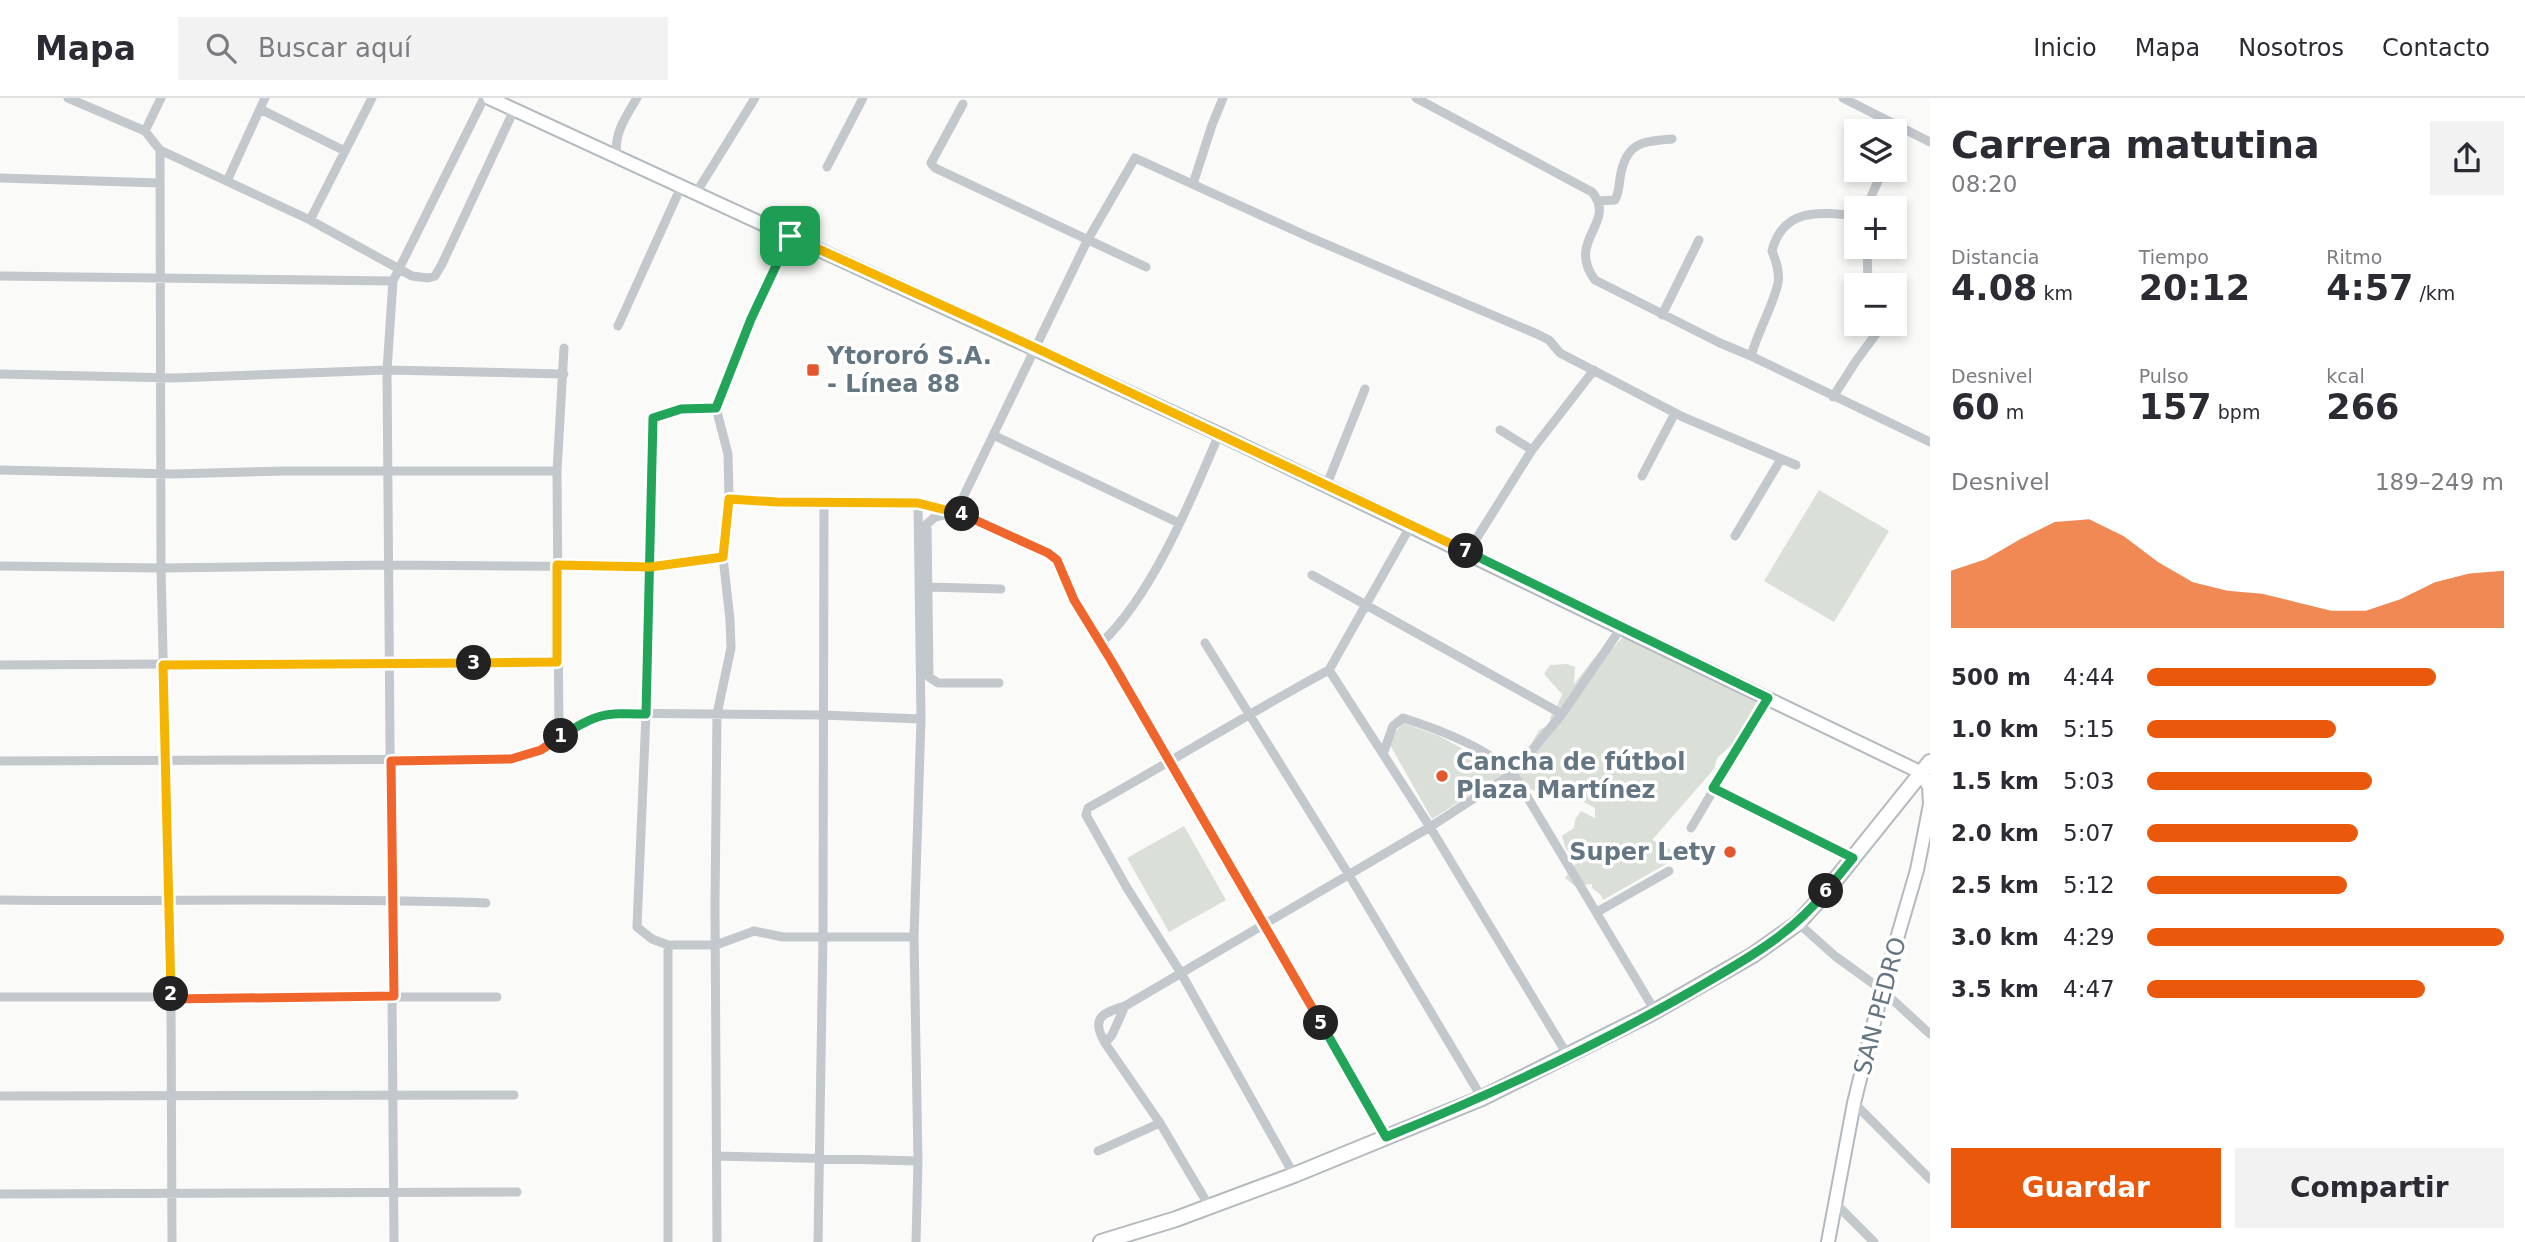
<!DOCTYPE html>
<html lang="es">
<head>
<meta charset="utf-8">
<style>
	:root { --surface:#fff; --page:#f2f2f3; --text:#2b2b33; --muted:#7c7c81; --line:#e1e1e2; --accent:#ea580c }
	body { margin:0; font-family:"DejaVu Sans",sans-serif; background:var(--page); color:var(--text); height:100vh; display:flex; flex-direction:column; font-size:26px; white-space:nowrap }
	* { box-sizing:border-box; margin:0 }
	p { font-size:23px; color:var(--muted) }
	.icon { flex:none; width:38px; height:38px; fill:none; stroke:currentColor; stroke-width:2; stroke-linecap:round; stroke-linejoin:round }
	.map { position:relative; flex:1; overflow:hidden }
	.panel { display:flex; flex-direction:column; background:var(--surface); width:595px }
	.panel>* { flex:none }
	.fabs { position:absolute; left:1844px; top:21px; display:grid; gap:14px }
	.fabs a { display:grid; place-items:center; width:63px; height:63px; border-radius:0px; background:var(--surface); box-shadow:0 4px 10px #0003; font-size:35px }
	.pin { position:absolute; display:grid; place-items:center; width:60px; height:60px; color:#fff; margin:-30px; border-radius:14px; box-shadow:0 4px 10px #0006 }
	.km { position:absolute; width:35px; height:35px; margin:-18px; border-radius:50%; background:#222; color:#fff; font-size:19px; line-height:35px; text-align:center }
	.round { display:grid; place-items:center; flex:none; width:74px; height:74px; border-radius:0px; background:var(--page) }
	.overview { display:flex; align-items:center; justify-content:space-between; height:119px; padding:0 21px }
	h1 { font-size:38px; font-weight:600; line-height:52px }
	.stats { display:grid; grid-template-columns:repeat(3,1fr); gap:10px; height:119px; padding:7px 21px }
	.stats div { display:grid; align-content:center }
	.stats b { font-size:35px; font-weight:600 }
	.stats small { font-size:19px; font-weight:400 }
	.stats p { font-size:19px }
	.chart { height:196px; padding:14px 21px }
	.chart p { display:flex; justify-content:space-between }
	.chart svg { width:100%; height:126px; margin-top:7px; fill:var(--accent); opacity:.7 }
	.cta { display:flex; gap:14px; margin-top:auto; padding:14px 21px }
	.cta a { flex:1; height:80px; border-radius:0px; background:var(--accent); color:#fff; font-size:28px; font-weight:600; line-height:80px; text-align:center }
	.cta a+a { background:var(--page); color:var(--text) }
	ul { padding:0 21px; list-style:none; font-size:23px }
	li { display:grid; grid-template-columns:112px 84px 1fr; align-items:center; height:52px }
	li i { height:18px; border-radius:9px; background:var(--accent) }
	header { display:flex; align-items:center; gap:42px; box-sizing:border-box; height:98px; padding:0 35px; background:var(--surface); border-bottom:2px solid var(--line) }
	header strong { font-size:33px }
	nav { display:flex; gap:38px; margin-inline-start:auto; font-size:24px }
	.search { width:490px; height:63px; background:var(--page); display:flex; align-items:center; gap:18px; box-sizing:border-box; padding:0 24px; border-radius:0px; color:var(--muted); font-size:26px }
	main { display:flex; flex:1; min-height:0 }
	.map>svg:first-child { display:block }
</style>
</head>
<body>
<header>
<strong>Mapa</strong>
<div class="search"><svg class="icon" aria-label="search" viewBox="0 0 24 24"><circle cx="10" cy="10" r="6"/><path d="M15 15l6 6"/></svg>Buscar aquí</div>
<nav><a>Inicio</a><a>Mapa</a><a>Nosotros</a><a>Contacto</a></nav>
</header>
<main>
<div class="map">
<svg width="1930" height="1144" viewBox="0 0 1930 1144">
	<rect width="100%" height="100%" fill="#fafaf8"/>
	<path fill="#dadfd7" d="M1819,392L1889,433L1834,524L1764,483Z
		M1626,536L1634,538L1638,547L1649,538L1660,540L1665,546L1725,572L1739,582L1745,583L1749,585L1758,600L1742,634L1736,643L1717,660L1714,671L1652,742L1682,757L1603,802L1601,797L1592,790V786L1575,788L1565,780L1578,762L1566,751L1562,738L1574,730L1575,722L1581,713L1595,720V710L1571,697L1559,700L1529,691L1513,669L1526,656L1539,632L1549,627L1551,617L1555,615C1556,607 1560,603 1562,596L1544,576L1550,567L1567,566L1575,569L1574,586L1596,558L1606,557Z
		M1403,625L1439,638L1506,674L1432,721L1390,647L1394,636Z
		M1184,728L1226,802L1169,834L1127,760Z"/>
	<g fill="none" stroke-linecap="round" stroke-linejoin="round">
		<g stroke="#b3babf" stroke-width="16">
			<path id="secondary" d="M489,0L1219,336L1922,675L1929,689L1930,706L1926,727L1917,772L1882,892L1854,1005L1828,1144"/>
		</g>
		<g stroke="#b5babe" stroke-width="18">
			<path id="primary" d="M1101,1144L1176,1121L1294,1077L1482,1000L1650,916L1753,857L1798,825L1820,801L1930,664"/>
		</g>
		<path stroke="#c3c8cc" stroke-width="9" d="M68,0L145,33L160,52L161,470L171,901L172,1144
			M1416,0L1592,94C1618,125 1565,142 1595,182L1720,245L1751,258L1930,344
			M1843,0L1930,44
			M963,6L931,65L935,70L1146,169
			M260,11L345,53
			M145,33L161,0
			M1895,43L1901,30
			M160,52L310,122L412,178L428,180L435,178L442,166L514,12
			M617,58C613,37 626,18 637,0
			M827,69L863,0
			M0,80L160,85
			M227,83L265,0
			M1193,86L1212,27L1223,0
			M696,95L755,0
			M1599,103L1615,102C1619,94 1619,89 1620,80C1626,44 1641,44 1672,41
			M1866,110L1883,72
			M310,122L372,0
			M790,138L751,221L716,310L681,311L653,321L646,616L637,829L652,841L668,847H716L754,833L783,839H914
			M1867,149L1868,187
			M0,178L393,183
			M1662,217L1699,142
			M618,228L681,89
			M1751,258C1758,233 1773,208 1778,185C1780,174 1776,163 1772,153C1783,109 1821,114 1857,118
			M0,276L174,280L387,272L564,276
			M1833,299L1856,263L1876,236L1877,226
			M716,310L728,356L729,401L777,404L824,403
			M1500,332L1532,352
			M993,337L1179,425
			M0,372L173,376L285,373H557
			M1642,378L1675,315
			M1327,386L1365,291
			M1735,438L1781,361
			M1468,454L1532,352L1594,272
			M0,468L161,470L390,467L650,469L723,459
			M1312,477L1562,616
			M929,489L1001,491
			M1101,545C1152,498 1192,400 1219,336
			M1205,545L1349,777L1482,1000
			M0,567L557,564
			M1329,572L1411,427
			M999,585H938L929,579L927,426L935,419L956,414L1087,143L1135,60L1309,139L1537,236L1549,242L1560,255L1683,319L1796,367
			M559,640L588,621L604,615L822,617L921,621
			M1383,656L1393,628L1403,620C1438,631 1486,650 1513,675L1655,913
			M0,663L511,661L542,652L559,640L557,373L564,250
			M1713,690L1853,760
			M1691,730L1768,600
			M0,802C162,804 324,799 486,805
			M1597,814L1669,773
			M1798,825L1835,858L1882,892L1930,936
			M668,847V1144
			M0,899H497
			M1105,945L1112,937L1125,908
			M0,998L514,997
			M1854,1005L1930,1081
			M1098,1053L1160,1025
			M717,1058L918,1063
			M1294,1077L1181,875L1127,790L1086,717L1088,710C1169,665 1247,616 1329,572L1430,729L1568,958
			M0,1096L517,1094
			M1836,1106L1874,1144
			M1209,1108L1160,1025L1105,945C1090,919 1103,915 1125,908L1430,729L1513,675L1562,616L1621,530
			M394,1144L387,272L393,183L484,0
			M717,1144L715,808L717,616L731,550L730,522L722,450L729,401
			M818,1144L823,839L824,403L918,405L956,414L1048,455L1057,462L1074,502L1170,664L1386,1039
			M916,1144L918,1063L914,839L921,621L918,405"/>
		<use href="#secondary" stroke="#fff" stroke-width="12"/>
		<use href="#primary" stroke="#fff" stroke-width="14"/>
	</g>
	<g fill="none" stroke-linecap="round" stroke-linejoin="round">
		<g stroke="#fff" stroke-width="14">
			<path id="split-1" d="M561,638C599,615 602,615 646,616L653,320L681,311L716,310L751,221L790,138"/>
		</g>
		<g stroke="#fff" stroke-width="14">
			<path id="split-2" d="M171,896V901L394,898L391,663L511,661L541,652L561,638"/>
		</g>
		<g stroke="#fff" stroke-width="14">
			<path id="split-3" d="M171,896L163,567L474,565"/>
		</g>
		<g stroke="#fff" stroke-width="14">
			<path id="split-4" d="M474,565L557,564V467L650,469L723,459L729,401L777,404L918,405L962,416"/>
		</g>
		<g stroke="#fff" stroke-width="14">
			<path id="split-5" d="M962,416L1048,455L1057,462L1074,502L1112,564L1321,925"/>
		</g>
		<g stroke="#fff" stroke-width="14">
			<path id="split-6" d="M1321,925L1386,1039C1490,997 1592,950 1690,894C1739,865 1790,839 1826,793"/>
		</g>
		<g stroke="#fff" stroke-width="14">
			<path id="split-7" d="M1466,453L1768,600L1713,690L1853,760L1826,793"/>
		</g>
		<g stroke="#fff" stroke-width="14">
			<path id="split-8" d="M790,138L1036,250L1466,453"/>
		</g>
		<use href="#split-1" stroke="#22a559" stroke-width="9"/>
		<use href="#split-2" stroke="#f0652b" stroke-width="9"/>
		<use href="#split-3" stroke="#f5b400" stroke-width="9"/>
		<use href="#split-4" stroke="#f5b400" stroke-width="9"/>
		<use href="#split-5" stroke="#f0652b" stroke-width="9"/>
		<use href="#split-6" stroke="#22a559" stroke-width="9"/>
		<use href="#split-7" stroke="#22a559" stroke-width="9"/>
		<use href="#split-8" stroke="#f5b400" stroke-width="9"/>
	</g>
	<g fill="#e4572e" stroke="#fff" stroke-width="2.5">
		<rect x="806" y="265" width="14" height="14" rx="3.5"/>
		<circle cx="1442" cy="678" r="7"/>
		<circle cx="1730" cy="754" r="7"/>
	</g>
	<g text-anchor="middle" stroke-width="7" stroke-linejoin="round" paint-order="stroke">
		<g font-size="24" font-weight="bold" fill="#657683" stroke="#fff" text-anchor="start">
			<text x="827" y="266">Ytororó S.A.<tspan x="827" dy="28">- Línea 88</tspan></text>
			<text x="1456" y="672">Cancha de fútbol<tspan x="1456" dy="28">Plaza Martínez</tspan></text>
			<text x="1716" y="762" text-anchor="end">Super Lety</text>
		</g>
		<g font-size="24" fill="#657683" stroke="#fff">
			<text transform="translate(1880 908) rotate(-75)" y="8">SAN PEDRO</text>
		</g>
	</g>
</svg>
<div class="fabs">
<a><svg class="icon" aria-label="layers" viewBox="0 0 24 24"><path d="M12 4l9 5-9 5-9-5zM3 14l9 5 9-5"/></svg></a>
<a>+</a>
<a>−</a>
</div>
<div class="pin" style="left:790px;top:138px;background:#1e9e55"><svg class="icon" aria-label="arrive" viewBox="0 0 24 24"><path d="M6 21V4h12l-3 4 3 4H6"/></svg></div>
<b class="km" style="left:561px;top:638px">1</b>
<b class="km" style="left:171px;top:896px">2</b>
<b class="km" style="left:474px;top:565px">3</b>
<b class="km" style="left:962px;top:416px">4</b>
<b class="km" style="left:1321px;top:925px">5</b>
<b class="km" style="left:1826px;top:793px">6</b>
<b class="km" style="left:1466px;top:453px">7</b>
</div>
<section class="panel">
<div class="overview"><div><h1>Carrera matutina</h1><p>08:20</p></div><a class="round"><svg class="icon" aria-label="share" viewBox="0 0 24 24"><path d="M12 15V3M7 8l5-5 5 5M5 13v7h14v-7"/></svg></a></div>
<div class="stats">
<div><p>Distancia</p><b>4.08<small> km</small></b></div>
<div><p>Tiempo</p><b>20:12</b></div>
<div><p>Ritmo</p><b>4:57<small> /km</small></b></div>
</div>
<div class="stats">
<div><p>Desnivel</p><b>60<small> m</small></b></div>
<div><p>Pulso</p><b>157<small> bpm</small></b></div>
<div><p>kcal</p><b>266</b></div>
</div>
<div class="chart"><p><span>Desnivel</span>189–249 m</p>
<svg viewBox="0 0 160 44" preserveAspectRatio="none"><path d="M0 44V24L10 20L20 13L30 7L40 6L50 12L60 21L70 28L80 31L90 32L100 35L110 38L120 38L130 34L140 28L150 25L160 24V44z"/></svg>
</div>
<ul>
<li><b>500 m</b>4:44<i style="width:81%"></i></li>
<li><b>1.0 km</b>5:15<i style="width:53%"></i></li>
<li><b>1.5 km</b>5:03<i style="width:63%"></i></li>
<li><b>2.0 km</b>5:07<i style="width:59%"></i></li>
<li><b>2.5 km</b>5:12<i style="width:56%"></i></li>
<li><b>3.0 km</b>4:29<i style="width:100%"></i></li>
<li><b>3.5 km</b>4:47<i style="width:78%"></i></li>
</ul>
<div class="cta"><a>Guardar</a><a>Compartir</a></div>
</section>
</main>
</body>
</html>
